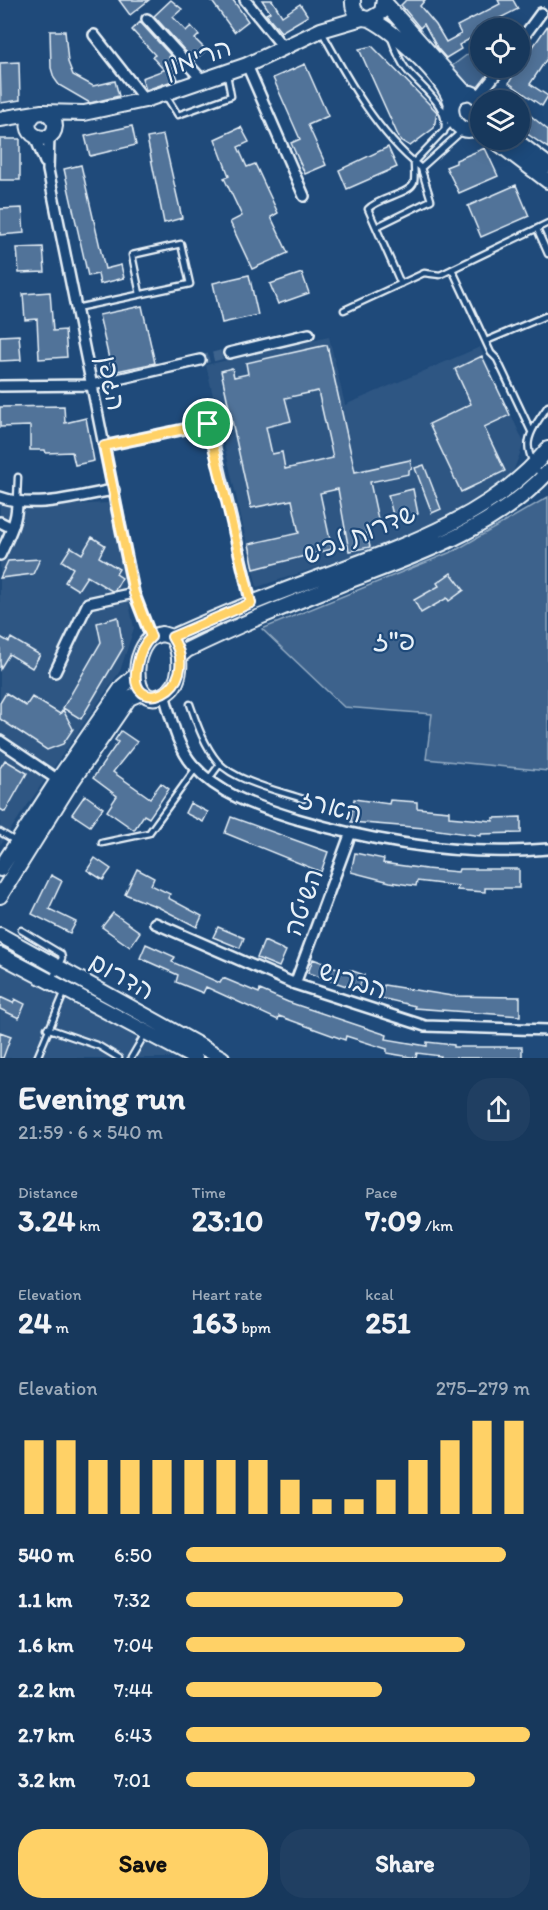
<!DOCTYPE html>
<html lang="en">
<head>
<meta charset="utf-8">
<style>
	:root { --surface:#17385c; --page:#203f62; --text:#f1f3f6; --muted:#9eacbb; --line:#365272; --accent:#ffd166 }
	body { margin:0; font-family:Itim,"Playpen Sans Hebrew",sans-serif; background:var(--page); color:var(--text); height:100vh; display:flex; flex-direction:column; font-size:22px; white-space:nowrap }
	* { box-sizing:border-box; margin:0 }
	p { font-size:20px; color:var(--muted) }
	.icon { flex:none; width:33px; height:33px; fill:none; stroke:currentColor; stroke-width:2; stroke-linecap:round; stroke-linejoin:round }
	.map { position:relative; height:1058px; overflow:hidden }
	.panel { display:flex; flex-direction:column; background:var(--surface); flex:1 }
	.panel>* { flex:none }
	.fabs { position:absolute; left:470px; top:18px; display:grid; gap:12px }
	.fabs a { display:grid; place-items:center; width:60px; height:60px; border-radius:50%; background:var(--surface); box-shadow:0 3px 15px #0003,0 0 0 2px var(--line); font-size:30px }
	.pin { position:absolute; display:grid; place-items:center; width:51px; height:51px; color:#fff; margin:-26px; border:3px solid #fff; border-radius:50%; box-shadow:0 2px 6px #0007 }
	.round { display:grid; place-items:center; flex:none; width:63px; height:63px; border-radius:24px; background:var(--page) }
	.overview { display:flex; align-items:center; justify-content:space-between; height:102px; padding:0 18px }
	h1 { font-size:33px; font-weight:800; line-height:45px }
	.metrics { display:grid; grid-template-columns:repeat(3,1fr); gap:9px; height:102px; padding:6px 18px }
	.metrics div { display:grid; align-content:center }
	.metrics b { font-size:30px; font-weight:800 }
	.metrics small { font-size:16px; font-weight:400 }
	.metrics p { font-size:16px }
	.chart { height:168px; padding:12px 18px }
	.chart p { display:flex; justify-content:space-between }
	.chart svg { width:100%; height:108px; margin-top:6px; stroke:var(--accent); stroke-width:6 }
	.cta { display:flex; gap:12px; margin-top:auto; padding:12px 18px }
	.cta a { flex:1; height:69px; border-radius:24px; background:var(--accent); color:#111; font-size:24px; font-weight:800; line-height:69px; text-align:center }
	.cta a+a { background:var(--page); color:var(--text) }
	ul { padding:0 18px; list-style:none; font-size:20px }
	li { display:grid; grid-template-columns:96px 72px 1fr; align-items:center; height:45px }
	li i { height:15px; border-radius:8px; background:var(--accent) }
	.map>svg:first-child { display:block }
</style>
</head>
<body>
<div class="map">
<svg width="548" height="1058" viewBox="0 0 548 1058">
	<rect width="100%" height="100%" fill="#1f4a7a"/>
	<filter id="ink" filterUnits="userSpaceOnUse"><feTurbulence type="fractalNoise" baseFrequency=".0167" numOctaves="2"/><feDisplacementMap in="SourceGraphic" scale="12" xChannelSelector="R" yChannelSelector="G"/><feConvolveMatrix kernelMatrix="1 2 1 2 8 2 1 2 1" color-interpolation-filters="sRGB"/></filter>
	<g filter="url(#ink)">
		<path fill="#2e5683" d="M329,337L345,405L480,347L524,443L511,477L453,513L380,547L257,587L206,365Z
			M0,503L12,508L109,503L134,628L120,671L0,845Z
			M0,961L75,1000L179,1058H0Z"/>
		<path fill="#3c628c" stroke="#92aac2" stroke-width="1.5" d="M480,45V68H496L483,87L463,85L448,69Z
			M548,497V771L426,759L432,714L344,707L262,629L456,550Z"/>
		<path fill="#517399" stroke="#e8f1f8" stroke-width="1.5" fill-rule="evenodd" d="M119,0H149L130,15Z
			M171,0L182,9L173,17L186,31L191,26L199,35L195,39L206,50L194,61L154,16Z
			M211,0H233L248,21L234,32Z
			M262,0H272L282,16L300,4L308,16L281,32L266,14L270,12Z
			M406,0H425L420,6L436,25L446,42L461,34L457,26L500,4L498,0H513L518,9L480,28V33L459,45L461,49L446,58L438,49L424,24L420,28L401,5Z
			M140,22L171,56L169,57L178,79L146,90L142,78L164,70L152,57L155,55L132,30Z
			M548,25V57L530,84L548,96L542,106L509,83L524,56L526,57Z
			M50,31H65L68,62L73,75L93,86L115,81L119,96L90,103L59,85L54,78L51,68Z
			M372,46L437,112L434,128L410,146L400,140L359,49Z
			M19,62L20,100L1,103L0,63Z
			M305,64L328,116L308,125L326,165L305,174L291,143L300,139L273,78Z
			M519,106L548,130V148L526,133L529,129L519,122Z
			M132,126L136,145L90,156L85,136Z
			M241,127L249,142L238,147L247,167L255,164L278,213L271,217L288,253L252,269L230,222L242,216L224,178L229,176L215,139Z
			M163,135L182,218L164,223L147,138Z
			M0,139H20V180H0Z
			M388,147L397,167L347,189L339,170Z
			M485,148L498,176L459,193L446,167L456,163V160Z
			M81,165L105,269L121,265L124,278L100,284L98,274L88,276L64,169Z
			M516,185L529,216L481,237L468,206Z
			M22,208L24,233L0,235V209Z
			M43,247L45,272L19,273L17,248Z
			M302,273L309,293L278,304L270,284Z
			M249,275L258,315L222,323L213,283Z
			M50,292L53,331L65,330L67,357L39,359L37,319L25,320L23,294Z
			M142,306L155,363L112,372L99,315Z
			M19,335L21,360L0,361V336Z
			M327,345L355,472L410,460L412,469L409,470V474L370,482L379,524L365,527L370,547L349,551L338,489L320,493L332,549L254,569L249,544L299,533L292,500L251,508L221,371L232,368L234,377L248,374L246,363ZM318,391L333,458L285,469L282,452L272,454L266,427L291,421L285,398Z
			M482,356L510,415L484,427L505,471L461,492L429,424L471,404L455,369Z
			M64,406L65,423L86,418L94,461L75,465L72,452L46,453L45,450H30V426L0,427V407Z
			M424,465L441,509L432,513L415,468Z
			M413,489L418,514L394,519L388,495Z
			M92,537L105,545L99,557L119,569L116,574L122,578L115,590L112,591L87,576L78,590L65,582L73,568L62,561L71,547L82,554Z
			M40,559L33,574L0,578L8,561Z
			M451,573L464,590L449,601L447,598L421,613L414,600L439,586L437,583Z
			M118,617L123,648L81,719L63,708L101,642L97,623Z
			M0,637L9,642L11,638L40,655L32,668L9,654L0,669Z
			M6,693L26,706L32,697L60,714L63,710L73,729L63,744L47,750L0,719V703Z
			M121,731L137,742L113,772L150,798L161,783L169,789L149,818L144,815L134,830L107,811L117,796L93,778L118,742L115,740Z
			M5,760L27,773L5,812L0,809V768Z
			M85,795L103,808L90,826L72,814Z
			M354,799L389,804L390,800L417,802V808L449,811V817L493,821V818L521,817V833L481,834V836L424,828L351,822Z
			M190,803L208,812L203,822L185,813Z
			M231,817L328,852L321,872L225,833Z
			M355,853L384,859L383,863L426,869L458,872L459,869H519V888H485V892L457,890L458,886L417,881L416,886L390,882L351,872Z
			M95,858L111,869L103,880L87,870Z
			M137,869L154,878L151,885L170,894L168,898L202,916L197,927L158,907L125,894Z
			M51,875L62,881L49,909L76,922L70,933L32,914Z
			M113,913L140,932L130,947L102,927Z
			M218,927L244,938L240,948L213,937Z
			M264,941L286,951L279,967L257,958Z
			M146,944L175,957L172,962L220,983L223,978L259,993L260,990L288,1002L387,1035L386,1039L427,1046V1042L454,1045V1047H522V1058H440L441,1056L417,1053L416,1058L387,1053V1049L346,1036L345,1040L279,1016L278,1020L206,987L203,993L176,982L178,975L140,958Z
			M313,959L350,973V970L364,975L358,990L308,973Z
			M384,985L452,996L520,997V1016L414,1008L415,1006L381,998Z
			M0,997L13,1003L15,999L25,1004L19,1018L0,1009Z
			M0,1032L11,1036L3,1058H0Z"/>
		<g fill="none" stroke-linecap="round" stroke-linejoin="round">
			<path stroke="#3d638d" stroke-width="9" stroke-dasharray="9 4.5" stroke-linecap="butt" d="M200,360L229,353"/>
			<g stroke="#e8f1f8" stroke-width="9">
				<path id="lane" d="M322,32C348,80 378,134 421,168
					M391,38C395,49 399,60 406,69C420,87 451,106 444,132
					M166,96L178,115L231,96L227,75
					M441,108L448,115
					M376,227L431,200L421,168L462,131
					M537,229L548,254
					M452,269L491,353L497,359L531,431
					M401,284L368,209C379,197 411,194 414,182C415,176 414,168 414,162L453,121
					M76,308L190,284L181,244L132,255L140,294
					M344,310L424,273L440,275L548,223
					M486,341L548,315
					M542,477C519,446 528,435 548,406
					M17,500L18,477
					M190,704C197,724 204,745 218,762C235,781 279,791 303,799
					M208,780L220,764
					M0,832L15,841
					M102,843L149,833L196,768
					M21,930L61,954L62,958L52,979
					M47,1028L99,1046L119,1058
					M37,1058L65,991
					M131,1058L145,1034"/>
			</g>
			<g stroke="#e8f1f8" stroke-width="14">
				<path id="street" d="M245,0L283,47
					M147,19L203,81
					M94,35L145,100
					M519,43L541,13
					M247,65L304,196
					M478,97L501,68
					M49,136L48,170L134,593L151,637
					M35,137L45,162
					M229,353L309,334
					M0,386L92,385L200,360
					M104,446L209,424L251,603
					M0,497C37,510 77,496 114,490
					M0,522L12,528
					M0,555C8,538 17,522 17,503
					M55,672L88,603L134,593
					M164,694C171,717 177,747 193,765C220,796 259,807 297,819C378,843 463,857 548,849
					M0,741L61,782
					M155,923L295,984L425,1026L548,1030
					M295,984L350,835"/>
			</g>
			<g stroke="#e8f1f8" stroke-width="18">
				<path id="secondary" d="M353,0C352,11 359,19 370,19L382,12L384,0
					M385,3L465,93
					M370,19C395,32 444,76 452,104
					M36,113C12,133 53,150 55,126C55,120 52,117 48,114
					M0,119L42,112L84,113L145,100L247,65L321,30L362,18
					M480,125C455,145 438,97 465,93C472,91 477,96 481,100
					M494,140L548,181
					M515,140L548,165
					M162,634L172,637C182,654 184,685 163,695C137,707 134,670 140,655C144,644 149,636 162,634Z
					M172,637C214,618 256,601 299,585C383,553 489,522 548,449
					M180,656L187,650C240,624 293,603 348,581C419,554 494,529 548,472
					M0,869L58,780L123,686L136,675
					M0,896L68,787L129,698L143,692
					M0,935L222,1058
					M0,955L195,1058"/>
			</g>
			<use href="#lane" stroke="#1f4a7a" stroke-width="4.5"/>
			<use href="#street" stroke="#1f4a7a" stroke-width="9"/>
			<use href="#secondary" stroke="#1f4a7a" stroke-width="14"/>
		</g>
	</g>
	<g fill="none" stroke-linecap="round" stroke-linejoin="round" filter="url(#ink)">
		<g stroke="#fff" stroke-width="12">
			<path id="route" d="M208,424L251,603L172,637C206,692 125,721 137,666C139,655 143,644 151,637L134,593L104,446Z"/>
		</g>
		<use href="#route" stroke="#ffd166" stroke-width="8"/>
	</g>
	<g text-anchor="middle" stroke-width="4.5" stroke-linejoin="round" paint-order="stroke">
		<g font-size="26" fill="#e8f1f8" stroke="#1f4a7a">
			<text transform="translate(197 57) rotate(-19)" y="9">הרימון</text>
			<text transform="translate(112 383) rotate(79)" y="9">הגפן</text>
			<text transform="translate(359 534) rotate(-22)" y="9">שדרות לכיש</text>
			<text transform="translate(331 806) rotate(15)" y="9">הארז</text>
			<text transform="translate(303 902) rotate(-70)" y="9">השיטה</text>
			<text transform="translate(122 976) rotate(29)" y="9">הדרום</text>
			<text transform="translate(353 980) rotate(18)" y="9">הברוש</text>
		</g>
		<g font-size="27" fill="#e8f1f8" stroke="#1f4a7a">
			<text x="394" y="650">פ"ז</text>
		</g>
	</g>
</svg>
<div class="fabs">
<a><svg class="icon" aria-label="locate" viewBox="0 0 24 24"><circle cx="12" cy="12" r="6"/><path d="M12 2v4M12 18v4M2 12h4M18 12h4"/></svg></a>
<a><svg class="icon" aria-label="layers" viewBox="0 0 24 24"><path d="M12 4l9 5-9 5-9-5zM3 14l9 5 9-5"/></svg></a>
</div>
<div class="pin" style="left:208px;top:424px;background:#1e9e55"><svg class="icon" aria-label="arrive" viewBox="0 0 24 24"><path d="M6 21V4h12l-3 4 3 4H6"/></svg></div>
</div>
<section class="panel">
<div class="overview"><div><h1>Evening run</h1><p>21:59 · 6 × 540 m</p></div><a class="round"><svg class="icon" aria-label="share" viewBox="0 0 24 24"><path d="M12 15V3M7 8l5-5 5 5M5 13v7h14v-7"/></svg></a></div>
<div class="metrics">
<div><p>Distance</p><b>3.24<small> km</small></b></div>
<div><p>Time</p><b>23:10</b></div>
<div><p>Pace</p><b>7:09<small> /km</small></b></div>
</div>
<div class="metrics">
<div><p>Elevation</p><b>24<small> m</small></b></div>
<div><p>Heart rate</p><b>163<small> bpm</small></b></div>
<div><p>kcal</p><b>251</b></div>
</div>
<div class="chart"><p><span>Elevation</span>275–279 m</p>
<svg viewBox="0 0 160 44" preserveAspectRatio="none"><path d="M5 44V14M15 44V14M25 44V22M35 44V22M45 44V22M55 44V22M65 44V22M75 44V22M85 44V30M95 44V38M105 44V38M115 44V30M125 44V22M135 44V14M145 44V6M155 44V6"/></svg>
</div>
<ul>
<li><b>540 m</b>6:50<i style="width:93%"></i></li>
<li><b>1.1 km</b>7:32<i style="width:63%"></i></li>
<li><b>1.6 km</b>7:04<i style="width:81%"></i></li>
<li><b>2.2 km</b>7:44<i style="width:57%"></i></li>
<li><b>2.7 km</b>6:43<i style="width:100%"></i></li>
<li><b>3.2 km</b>7:01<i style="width:84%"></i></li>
</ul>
<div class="cta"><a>Save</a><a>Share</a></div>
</section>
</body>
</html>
